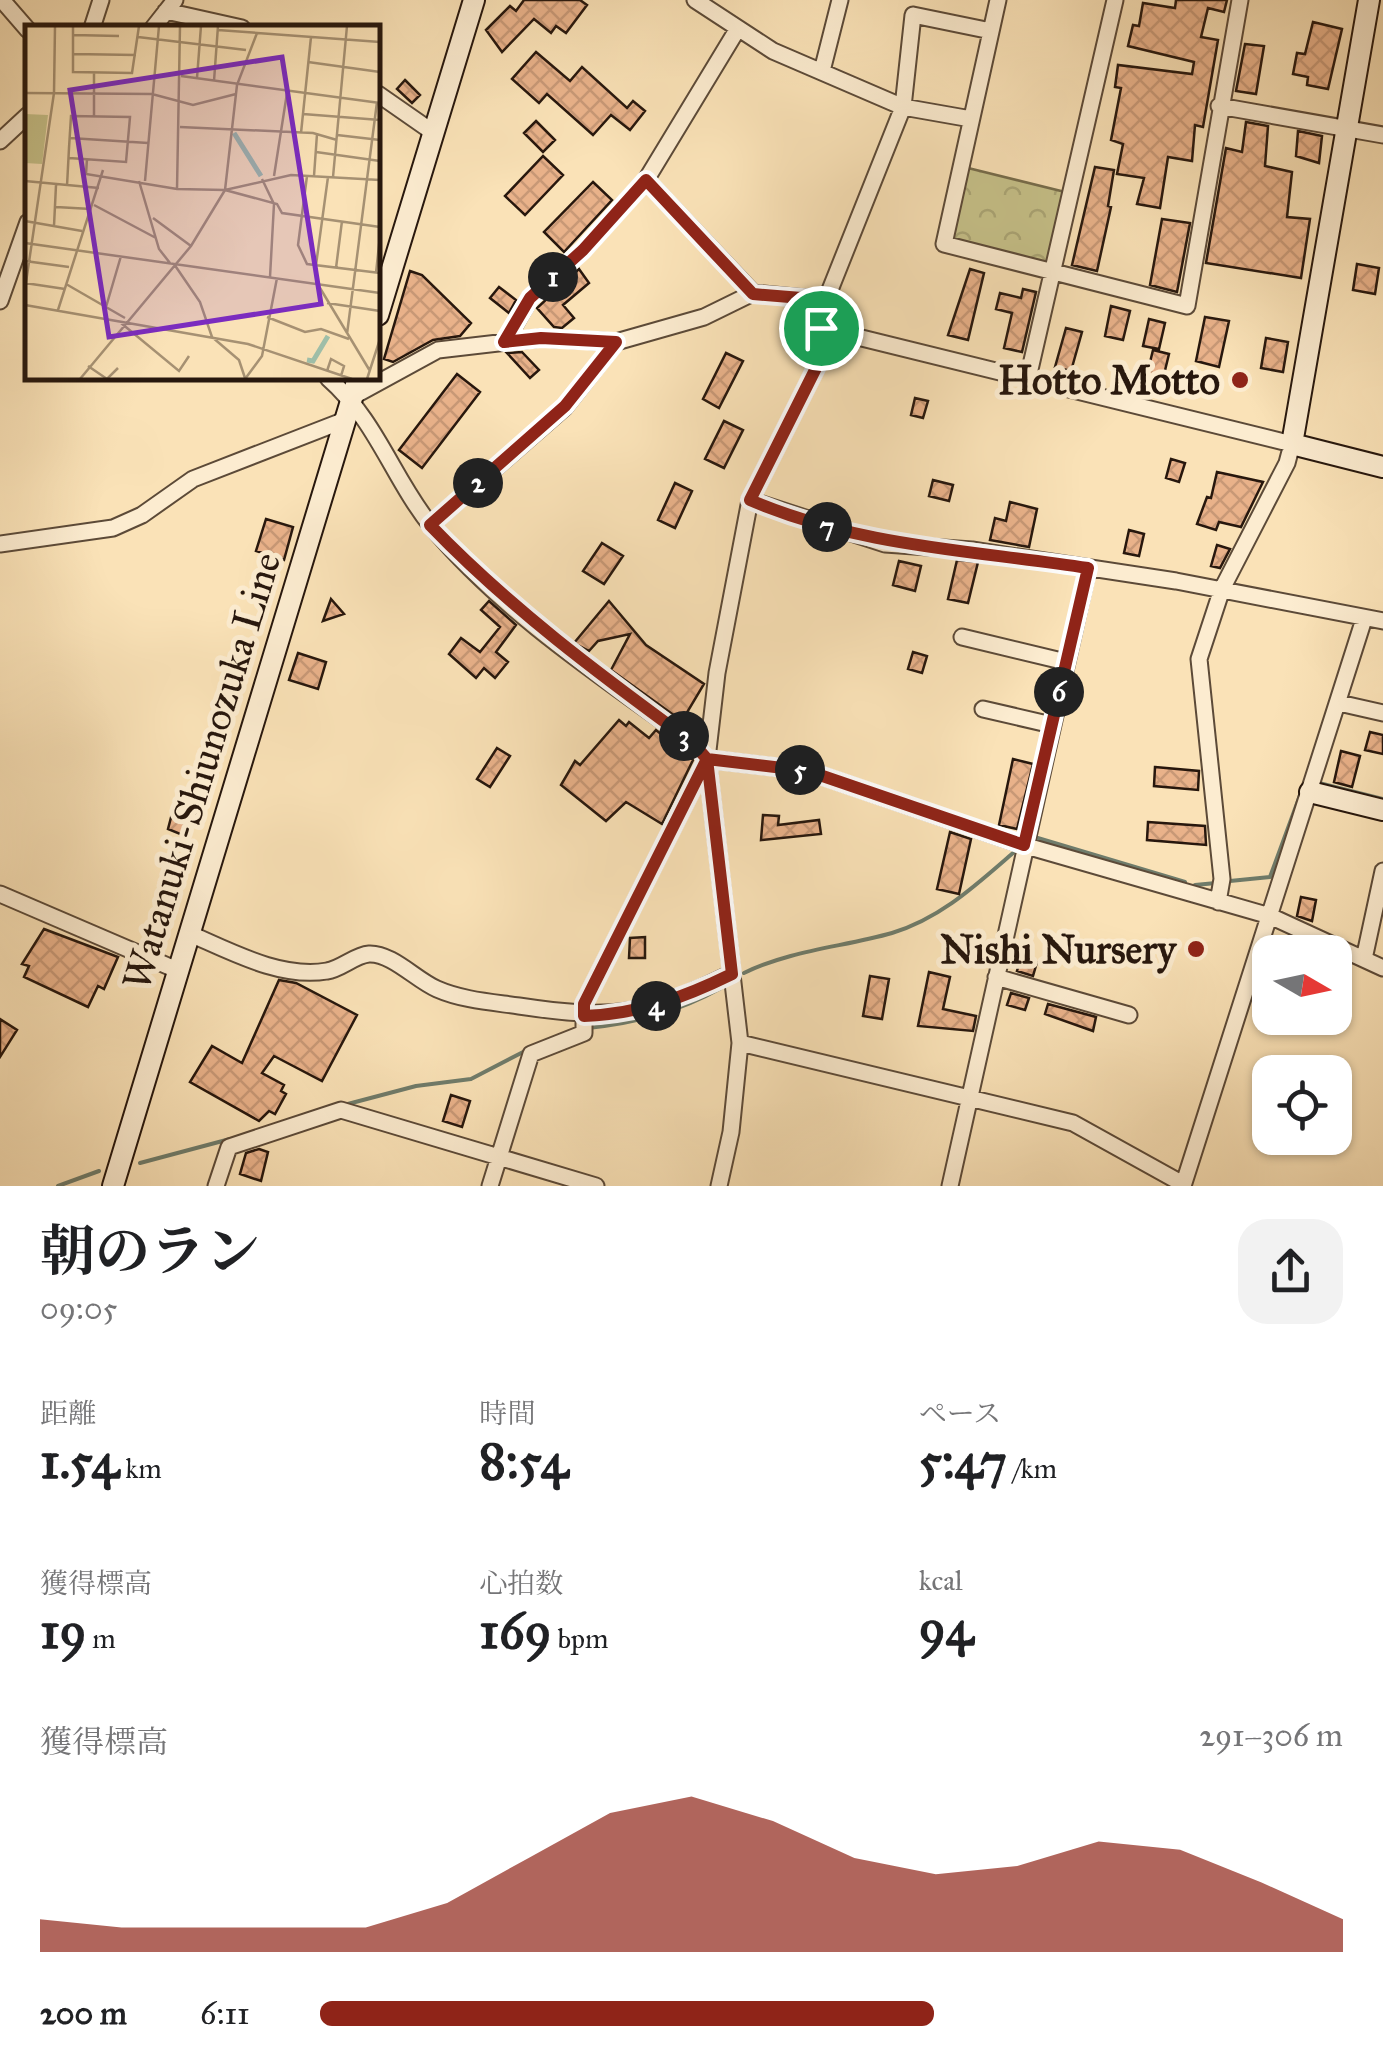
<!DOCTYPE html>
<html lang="ja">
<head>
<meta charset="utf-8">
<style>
	:root { --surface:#fff; --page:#f2f2f2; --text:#202124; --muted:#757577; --accent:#8f2418 }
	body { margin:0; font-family:"IM FELL Great Primer","Noto Serif JP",serif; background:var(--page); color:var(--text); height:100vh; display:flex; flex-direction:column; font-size:38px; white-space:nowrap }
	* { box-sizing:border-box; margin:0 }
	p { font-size:32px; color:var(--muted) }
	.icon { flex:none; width:55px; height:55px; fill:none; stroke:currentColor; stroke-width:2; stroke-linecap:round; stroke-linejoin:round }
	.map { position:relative; height:1186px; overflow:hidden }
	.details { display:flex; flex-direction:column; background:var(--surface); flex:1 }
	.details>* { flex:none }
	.needle { width:65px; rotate:99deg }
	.fabs { position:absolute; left:1252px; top:935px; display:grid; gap:20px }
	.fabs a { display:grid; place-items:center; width:100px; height:100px; border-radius:20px; background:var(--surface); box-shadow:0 2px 8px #0004; font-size:50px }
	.pin { position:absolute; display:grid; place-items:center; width:85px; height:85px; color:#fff; margin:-42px; border:5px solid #fff; border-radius:50%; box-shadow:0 2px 10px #0007 }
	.km { position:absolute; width:50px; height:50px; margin:-25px; border-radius:50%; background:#222; color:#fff; font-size:28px; line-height:50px; text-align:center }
	.round { display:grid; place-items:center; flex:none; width:105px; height:105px; border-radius:30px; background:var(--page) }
	.head { display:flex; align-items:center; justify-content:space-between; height:170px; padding:0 40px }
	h1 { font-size:55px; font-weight:700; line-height:75px }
	.metrics { display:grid; grid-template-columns:repeat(3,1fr); gap:15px; height:170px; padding:10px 40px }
	.metrics div { display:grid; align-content:center }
	.metrics b { font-size:50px; font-weight:700 }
	.metrics small { font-size:28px; font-weight:400 }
	.metrics p { font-size:28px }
	.chart { height:280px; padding:20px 40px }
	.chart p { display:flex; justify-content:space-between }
	.chart svg { width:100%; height:180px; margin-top:10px; fill:var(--accent); opacity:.7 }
	ul { padding:0 40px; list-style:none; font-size:32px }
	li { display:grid; grid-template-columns:160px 120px 1fr; align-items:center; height:75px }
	li i { height:25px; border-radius:12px; background:var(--accent) }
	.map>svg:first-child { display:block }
</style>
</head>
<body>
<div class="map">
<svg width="1383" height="1186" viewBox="0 0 1383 1186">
	<defs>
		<pattern id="park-crowns" width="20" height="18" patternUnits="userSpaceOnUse" patternTransform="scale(2.5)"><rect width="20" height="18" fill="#c6c189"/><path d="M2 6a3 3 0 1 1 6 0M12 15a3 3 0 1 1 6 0" fill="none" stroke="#aaa575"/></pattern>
		<pattern id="building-cross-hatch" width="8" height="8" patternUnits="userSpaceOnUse" patternTransform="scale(2.5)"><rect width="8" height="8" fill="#e9b28a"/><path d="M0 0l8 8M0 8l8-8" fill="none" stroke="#c89876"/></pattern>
	</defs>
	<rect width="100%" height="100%" fill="#fae2b7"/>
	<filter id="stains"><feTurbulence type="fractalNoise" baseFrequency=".002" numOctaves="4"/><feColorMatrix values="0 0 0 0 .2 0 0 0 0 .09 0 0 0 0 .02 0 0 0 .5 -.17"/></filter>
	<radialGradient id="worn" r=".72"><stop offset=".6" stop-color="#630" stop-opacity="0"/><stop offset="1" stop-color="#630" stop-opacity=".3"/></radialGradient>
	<path fill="url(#park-crowns)" stroke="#766c4b" stroke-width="2.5" d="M964,167L1065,192L1050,265L948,237Z"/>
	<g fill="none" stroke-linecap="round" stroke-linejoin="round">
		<path stroke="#6f7c6b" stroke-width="4" d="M1315,782L1383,799
			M1031,836L1185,882
			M1230,881L1270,877L1306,779
			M1195,885L1216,883
			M744,973C791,950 843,947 892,933C941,918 976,885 1013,853
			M588,1028C636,1023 678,1012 721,988
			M344,1105L416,1086L471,1079L529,1049
			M140,1163L230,1139
			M58,1186L99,1171"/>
	</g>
	<path fill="url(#building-cross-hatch)" stroke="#27170d" stroke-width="2.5" d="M524,0H580L587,5L566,33L556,26L551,33L534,19L502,52L486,30L510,6L516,11Z
		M1176,0H1227L1224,12L1208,8L1201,37L1218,40L1203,127L1195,125L1192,161L1168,157L1160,208L1137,204L1144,178L1117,174L1123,144L1111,140L1121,88L1115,87L1118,65L1192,74L1194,62L1128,46L1133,25L1139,26L1143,3L1175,8Z
		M1313,22L1342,29L1328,89L1307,85L1308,77L1293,74L1297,53L1305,54Z
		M1245,44L1264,46L1256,94L1236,91Z
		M536,52L570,81L582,67L627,108L633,101L645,111L630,130L611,115L593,135L547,94L539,103L512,79Z
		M405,80L420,95L412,103L397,89Z
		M536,121L555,140L543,152L524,133Z
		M1246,122L1268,126L1265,166L1292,172L1287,217L1310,219L1301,278L1206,263L1226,148L1242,152Z
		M1298,131L1322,136L1319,163L1296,156Z
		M543,156L563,175L525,215L505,196Z
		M1095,167L1114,170L1108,206L1111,207L1097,271L1072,265Z
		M593,182L612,200L564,252L544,232Z
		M1162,219L1190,223L1177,292L1150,285Z
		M1357,264L1379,268L1375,294L1353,290Z
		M579,269L589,283L563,305L574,318L562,328L554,327L537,308Z
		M970,269L984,273L968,340L948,335Z
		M410,271L422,275L471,323L460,336L433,340L393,362L384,359Z
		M499,287L516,300L509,313L490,298Z
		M1023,289L1036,292L1022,352L1004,348L1012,313L996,309L1000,293L1021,298Z
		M1111,306L1130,311L1123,340L1105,336Z
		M1205,317L1229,321L1219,367L1196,361Z
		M1149,319L1165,323L1159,349L1143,346Z
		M1066,328L1082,332L1071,371L1055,367Z
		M1266,338L1288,342L1283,372L1261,368Z
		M1153,350L1169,354L1159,395L1143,391Z
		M522,352L539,370L530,378L507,353Z
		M726,353L743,361L719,408L703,399Z
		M457,374L480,392L422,468L399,450Z
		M915,398L928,401L923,418L911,415Z
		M724,421L743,430L724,468L705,459Z
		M1171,459L1185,463L1179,482L1166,478Z
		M1217,472L1263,482L1241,527L1219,522L1216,530L1197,524L1207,497L1211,498Z
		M933,480L953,485L949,501L929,496Z
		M675,483L692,491L675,528L658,520Z
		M1010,502L1037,509L1029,547L990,540L995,518L1006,521Z
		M266,519L293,527L284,560L256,551Z
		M1129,530L1144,534L1139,556L1124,553Z
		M602,543L623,556L604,584L583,571Z
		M1217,545L1230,549L1220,568L1211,566Z
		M957,560L978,562L968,603L948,599Z
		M899,561L921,566L915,591L893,585Z
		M331,599L344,614L323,621Z
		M489,601L516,625L496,652L508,662L495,678L484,668L476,678L449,654L461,638L480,652L500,627L481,610Z
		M609,601L646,645L704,684L682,721L611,670L630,634L598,641L589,651L574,643Z
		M913,652L927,656L922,673L908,669Z
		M298,653L326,662L318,689L289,680Z
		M619,720L626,726L629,722L649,738L656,730L693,760L662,824L626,802L606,821L561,785L575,761L580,765Z
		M1370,732L1383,735V754L1365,750Z
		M497,748L510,756L490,787L477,779Z
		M1341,751L1360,756L1352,787L1334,782Z
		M1013,759L1033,764L1017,829L999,825Z
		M1155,767L1199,771L1198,790L1154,786Z
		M180,804L200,809L185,836L168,829L174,806Z
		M763,815L779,816L778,825L819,820L821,834L761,840Z
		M1148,822L1205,826L1206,845L1147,840Z
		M950,832L971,839L959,894L937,889Z
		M1301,897L1316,900L1312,921L1297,916Z
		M44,929L118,957L104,989L98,986L88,1007L24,977L29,966L22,964Z
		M645,937V958H629L630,938Z
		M1021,957L1037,962L1033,976L1017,971Z
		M929,972L950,977L943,1009L976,1016L973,1031L918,1026Z
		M870,976L889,979L882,1019L863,1016Z
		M279,980L296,983L357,1015L322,1081L274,1056L262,1073L284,1085L281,1091L286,1094L275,1114L269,1111L259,1121L190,1082L212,1046L242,1063Z
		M1011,993L1029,998L1025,1010L1007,1005Z
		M1048,1004L1096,1017L1093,1031L1045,1014Z
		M0,1019L17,1030L0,1057Z
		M451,1095L470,1101L462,1127L443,1121Z
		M259,1149L268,1152L261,1181L240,1174L246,1153Z"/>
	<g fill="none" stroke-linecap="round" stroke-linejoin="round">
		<g stroke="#5c4a38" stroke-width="19">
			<path id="street" d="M2,0L28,30
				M695,0L773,51L903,107L971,119
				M998,0L944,244L1187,306L1240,0
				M166,11L242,28
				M92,28L101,0
				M153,28L175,0
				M822,71L840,0
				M378,94L434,133
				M1219,106L1383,135
				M0,141L28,115
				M646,180L753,293
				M0,301L28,222
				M821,328L1292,444L1287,463L1222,589L1199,659L1222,879L1218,902
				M505,342L530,298L583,250L646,180L737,30
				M328,378C377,421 393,479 432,527C504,613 602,677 692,742L707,759L808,771L1023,845L1270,916L1383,968
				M1028,378L1115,0
				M352,397L438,350L541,338L616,342L704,317L753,293L826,300
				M750,500L885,544L972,550L1176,581L1383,621
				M430,525L565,407L616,342
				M0,544L113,528L142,515L193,479L345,420
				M962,637L1066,662
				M1339,703L1383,713
				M983,709L1052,725
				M0,894L177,970
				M188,933C230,951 280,979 327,971C341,969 355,955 369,954C392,953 416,980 437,989C462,1000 491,1002 519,1006C611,1020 648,1016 732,973
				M1364,959L1383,871
				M996,977L1129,1015
				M740,1043L1073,1123L1183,1184
				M216,1186L229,1147L341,1110L596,1186
				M490,1186L531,1054L584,1033V1004L707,759
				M719,1186L731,1132L740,1043L707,759L717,673L750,500L818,364L826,300L903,107L913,15L991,31
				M950,1186L1088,568
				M1183,1186L1364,619"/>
		</g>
		<g stroke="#27170d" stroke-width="24">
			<path id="secondary" d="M1369,0L1292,444L1383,467
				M378,315L474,0
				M1310,792L1383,810
				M113,1186L358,378"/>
		</g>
		<use href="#street" stroke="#fcecd0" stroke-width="15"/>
		<use href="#secondary" stroke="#fcecd0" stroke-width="20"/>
	</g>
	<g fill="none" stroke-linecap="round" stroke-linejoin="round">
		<g stroke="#fff" stroke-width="20">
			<path id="route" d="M821,328L826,300L753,294L646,180L583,250L530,298L504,342L541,338L616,342L565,406L430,525C510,608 599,674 692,742L707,759L584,1004V1016C639,1014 683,998 732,974L707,759L808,771L1024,845L1088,568C971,550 860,547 750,500L818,364L821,328"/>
		</g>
		<use href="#route" stroke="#8f2418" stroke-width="12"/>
	</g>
	<g fill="#8f2418" stroke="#fcecd0" stroke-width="4">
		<circle cx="1240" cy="380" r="10"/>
		<circle cx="1196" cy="949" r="10"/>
	</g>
	<g text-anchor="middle" stroke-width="10" stroke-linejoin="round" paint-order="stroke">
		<g font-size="40" font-weight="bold" fill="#27170d" stroke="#fcecd0" text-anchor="end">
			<text x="1220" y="394">Hotto Motto</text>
			<text x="1176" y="963">Nishi Nursery</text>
		</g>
		<g font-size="40" fill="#27170d" stroke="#fcecd0">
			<text transform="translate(201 771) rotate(-73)" y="14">Watanuki-Shiunozuka Line</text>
		</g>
	</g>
	<g transform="translate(25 25)">
		<rect width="355" height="355" fill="#fae2b7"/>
		<path d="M0,89L23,90L17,139L0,138Z" fill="#c6c189"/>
		<path fill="none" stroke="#9fbfa9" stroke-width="5" d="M209,108L236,151M282,335L288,336L303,311"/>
		<path fill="none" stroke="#a69173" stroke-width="2.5" d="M48,1V47L107,48L114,1M193,5L355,17M48,10L94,11M113,12L221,25M48,29L111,30M283,37L355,47M156,51L355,78M172,53L176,1M189,56L193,1M0,68L127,69L168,80L211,69M278,89L355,95M69,92V48M155,102L288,108L312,115M276,108L286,12M312,110L355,115M45,113L123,118M291,127L355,136M62,134L61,149L152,164L200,165L266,150L355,155M249,151L262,68M282,151L273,220L282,239L355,248M289,151L292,109M308,152L322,1M237,154L249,179L245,252M0,156L74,163M114,156L134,224L145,238M120,156L134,1M42,161L44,123L46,91L105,92L101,137L44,133M152,164L155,1M200,165L252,179L257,188L355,202M69,180L131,213M31,182L66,184M128,193L166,221M0,196L57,206M29,201L31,160M0,218L355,268M0,236L44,242M149,239L175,277L187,312L214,335L220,353M291,240L303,152M311,243L317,196M351,248L355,211M0,258L40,264M292,258L345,346M41,259L100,293M0,264L29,68L30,1M302,278L355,286M0,280L223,319L327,354M81,282L96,231M33,285L78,145M242,292L280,307L296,304L324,314M96,298L154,346L164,331M322,309L352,77M63,341L82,354L93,343M302,346L306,334L319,341L316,351M55,354L166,221L200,165L212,60L232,8M220,354L237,331L252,253M342,354L355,314"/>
		<path fill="#7b2cbf" fill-opacity="0.15" stroke="#7b2cbf" stroke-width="5" d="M257,32L296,279L84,312L45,65Z"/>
		<rect width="355" height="355" fill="none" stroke="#27170d" stroke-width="5"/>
	</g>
	<rect width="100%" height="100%" filter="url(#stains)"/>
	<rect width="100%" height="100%" fill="url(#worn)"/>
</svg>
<div class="fabs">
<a><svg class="needle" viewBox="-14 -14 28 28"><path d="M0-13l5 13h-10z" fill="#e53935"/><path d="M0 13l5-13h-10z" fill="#757577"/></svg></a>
<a><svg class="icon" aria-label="locate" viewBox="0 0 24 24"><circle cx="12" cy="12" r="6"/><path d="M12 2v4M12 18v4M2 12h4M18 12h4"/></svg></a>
</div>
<div class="pin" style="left:821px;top:328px;background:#1e9e55"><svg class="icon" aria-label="arrive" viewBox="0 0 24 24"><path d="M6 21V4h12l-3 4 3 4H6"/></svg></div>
<b class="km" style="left:553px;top:277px">1</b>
<b class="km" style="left:478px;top:483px">2</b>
<b class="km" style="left:684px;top:736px">3</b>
<b class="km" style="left:656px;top:1006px">4</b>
<b class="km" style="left:800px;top:770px">5</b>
<b class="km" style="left:1059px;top:692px">6</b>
<b class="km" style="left:827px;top:527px">7</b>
</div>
<section class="details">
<div class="head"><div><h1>朝のラン</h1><p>09:05</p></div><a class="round"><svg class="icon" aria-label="share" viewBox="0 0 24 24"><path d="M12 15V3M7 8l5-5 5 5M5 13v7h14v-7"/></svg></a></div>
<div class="metrics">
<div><p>距離</p><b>1.54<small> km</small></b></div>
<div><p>時間</p><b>8:54</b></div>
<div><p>ペース</p><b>5:47<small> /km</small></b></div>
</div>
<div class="metrics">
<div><p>獲得標高</p><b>19<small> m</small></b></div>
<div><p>心拍数</p><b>169<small> bpm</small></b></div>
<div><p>kcal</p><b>94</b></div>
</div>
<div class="chart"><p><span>獲得標高</span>291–306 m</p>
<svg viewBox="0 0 160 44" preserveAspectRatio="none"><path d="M0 44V36L10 38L20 38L30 38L40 38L50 32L60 21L70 10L80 6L90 12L100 21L110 25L120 23L130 17L140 19L150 27L160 36V44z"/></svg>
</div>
<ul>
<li><b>200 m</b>6:11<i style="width:60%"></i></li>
</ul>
</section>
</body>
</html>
